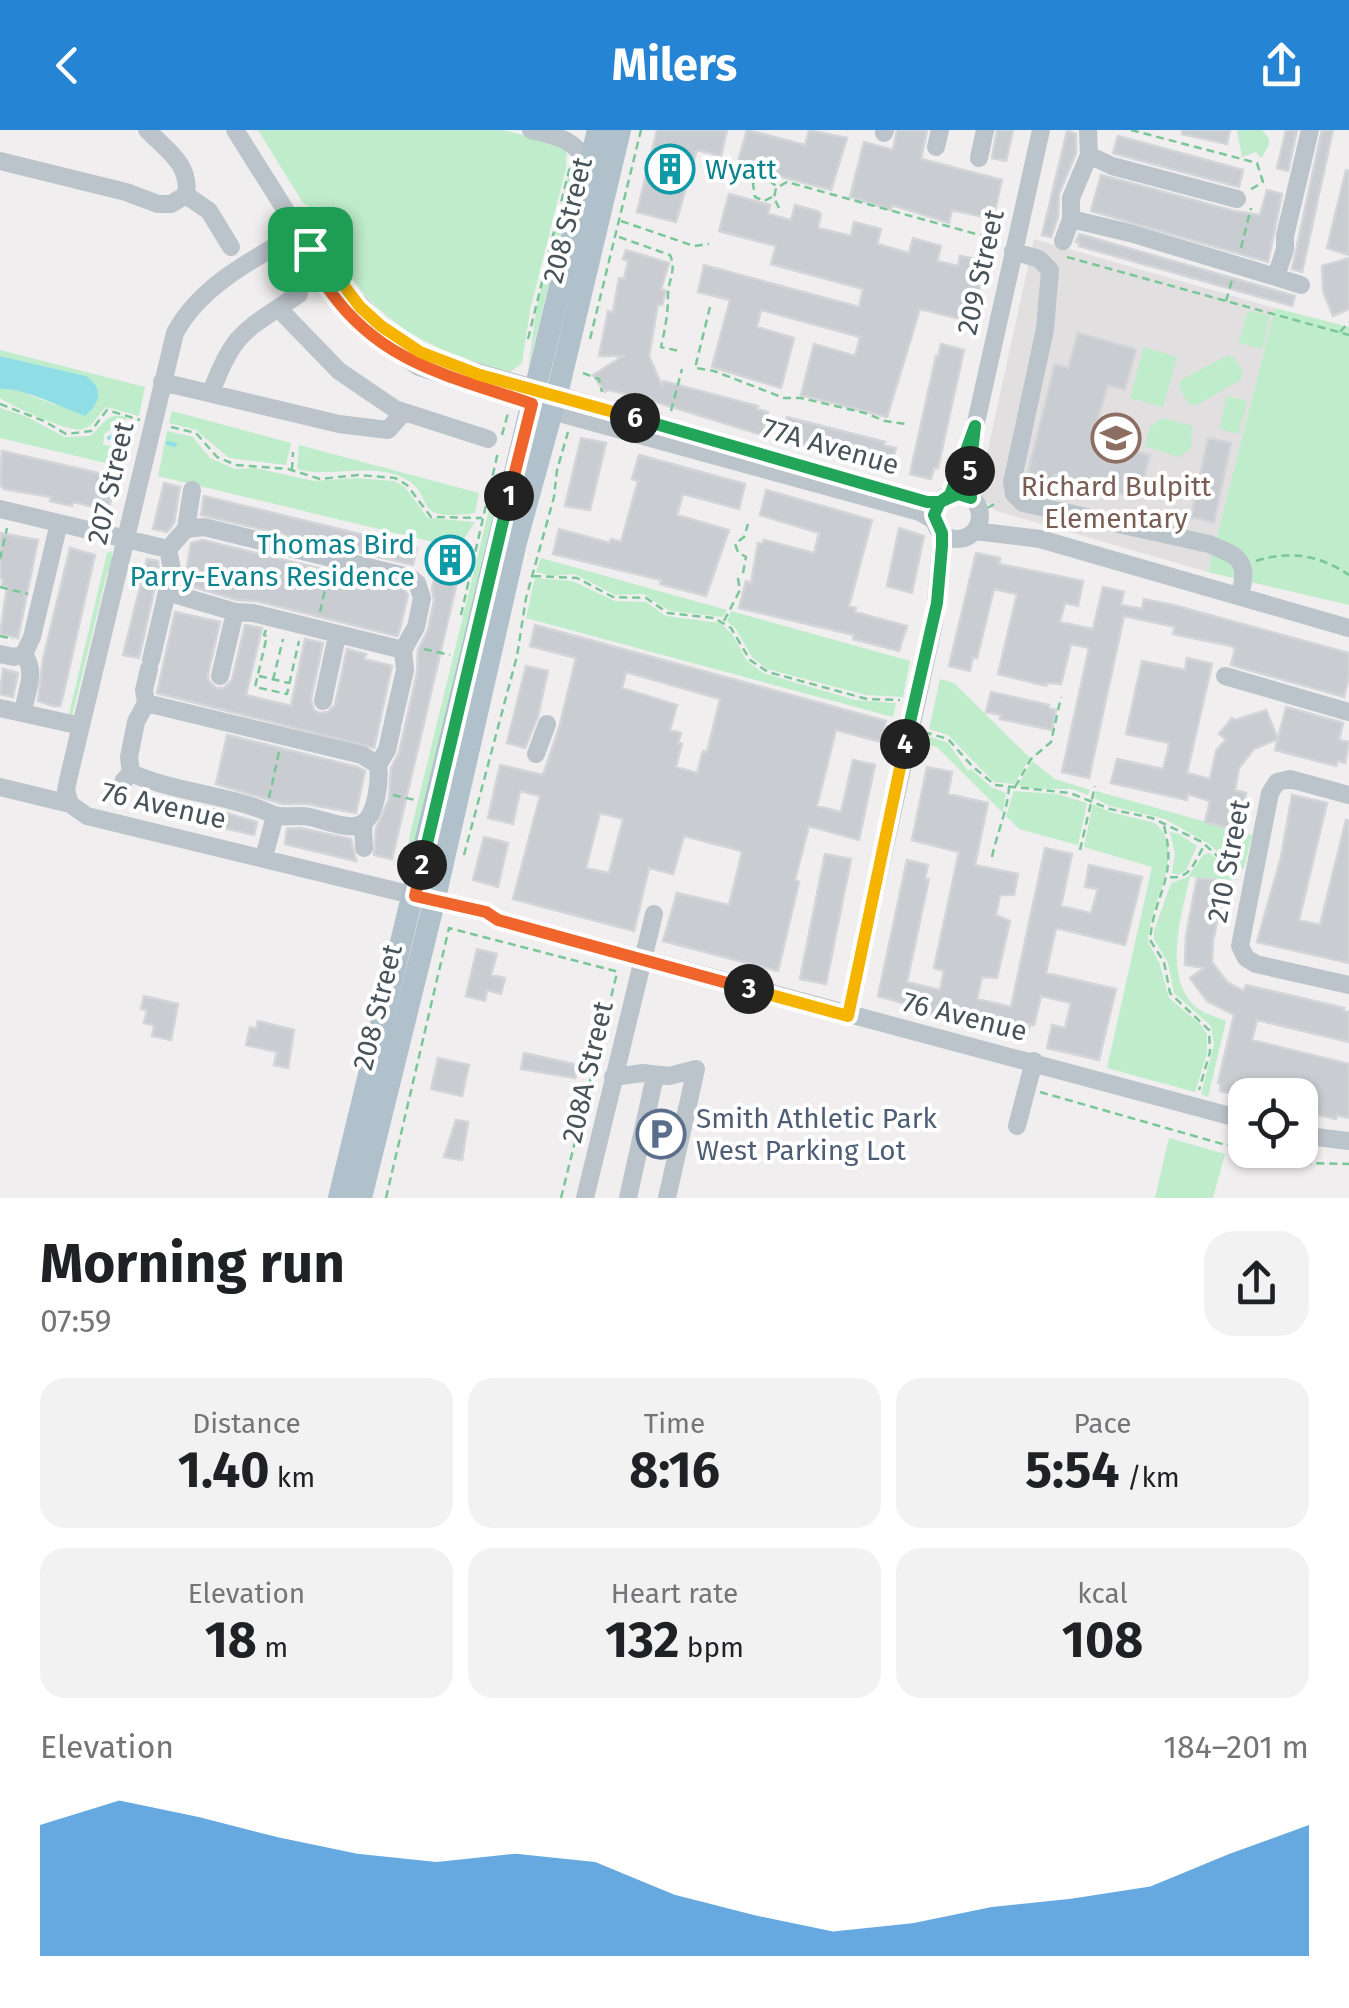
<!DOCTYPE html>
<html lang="en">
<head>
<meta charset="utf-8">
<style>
	:root { --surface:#fff; --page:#f2f2f2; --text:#202124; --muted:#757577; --accent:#2585d4 }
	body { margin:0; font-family:"Fira Sans",sans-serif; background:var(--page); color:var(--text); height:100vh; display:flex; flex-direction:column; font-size:38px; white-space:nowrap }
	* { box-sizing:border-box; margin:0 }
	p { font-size:32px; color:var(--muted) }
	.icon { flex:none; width:55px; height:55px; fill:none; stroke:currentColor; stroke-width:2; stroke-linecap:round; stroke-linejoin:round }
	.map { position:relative; height:1068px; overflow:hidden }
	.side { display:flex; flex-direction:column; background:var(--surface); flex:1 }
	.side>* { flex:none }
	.tools { position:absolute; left:1228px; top:948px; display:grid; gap:20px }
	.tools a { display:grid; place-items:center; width:90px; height:90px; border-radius:20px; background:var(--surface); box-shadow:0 2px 8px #0004; font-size:50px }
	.pin { position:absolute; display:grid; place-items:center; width:85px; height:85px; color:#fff; margin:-42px; border-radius:20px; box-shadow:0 5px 15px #0006 }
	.km { position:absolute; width:50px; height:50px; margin:-25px; border-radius:50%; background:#222; color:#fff; font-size:28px; line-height:50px; text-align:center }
	.round { display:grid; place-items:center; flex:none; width:105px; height:105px; border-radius:30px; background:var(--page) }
	.head { display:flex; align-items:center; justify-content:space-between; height:170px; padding:0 40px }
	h1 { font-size:55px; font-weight:700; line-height:75px }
	.stats { display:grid; grid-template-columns:repeat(3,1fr); gap:15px; height:170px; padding:10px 40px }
	.stats div { display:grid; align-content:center; border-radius:25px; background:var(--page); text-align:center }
	.stats b { font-size:50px; font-weight:700 }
	.stats small { font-size:28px; font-weight:400 }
	.stats p { font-size:28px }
	.chart { height:280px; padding:20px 40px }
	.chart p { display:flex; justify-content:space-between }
	.chart svg { width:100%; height:180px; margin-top:10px; fill:var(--accent); opacity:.7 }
	header { display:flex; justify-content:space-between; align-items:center; height:130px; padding:0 40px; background:var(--accent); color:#fff; font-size:45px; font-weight:700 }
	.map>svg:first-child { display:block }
</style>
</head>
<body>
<header><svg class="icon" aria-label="back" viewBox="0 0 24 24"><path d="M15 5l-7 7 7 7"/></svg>Milers<svg class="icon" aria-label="share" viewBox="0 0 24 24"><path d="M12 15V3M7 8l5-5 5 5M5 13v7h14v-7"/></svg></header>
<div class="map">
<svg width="1349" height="1068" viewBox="0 0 1349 1068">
	<rect width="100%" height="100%" fill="#f1eeef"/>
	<path fill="#e2dfe0" d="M1034,109L1275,178L1208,442L996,381L982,368L979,360Z"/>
	<path fill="#bfeccb" d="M258,0H503L567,16L566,38L530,180L522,233L510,242C420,217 379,195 328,114L332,101L319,76L311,78L303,73Z
		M1237,0H1262L1269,9V15L1261,28L1256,22L1242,27Z
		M574,21L578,36L528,239L537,176Z
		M1275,178L1349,197V475L1208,442Z
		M1252,181L1270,186L1262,219L1239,213L1247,183Z
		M1144,217L1177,227L1163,277L1130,268Z
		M0,220L145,257L139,286L106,277C98,284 93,297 83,299C69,303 14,277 0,268V259L13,258L55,275L86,246L0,226Z
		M1228,225L1234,227L1243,243L1241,250L1195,276L1189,274L1179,258L1181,250Z
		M1227,266L1247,271L1239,304L1219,299Z
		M0,278L25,286L65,307L90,306C104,294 108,280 128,288L104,304L103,315L118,317L114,335L0,308Z
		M172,281L291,313L286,335L229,328L196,300L169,293Z
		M1162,288L1192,296L1191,318L1179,327L1145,316L1150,297Z
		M167,301L193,307L210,328L235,339L255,338L314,351L356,348L394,351L404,356L428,388L475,392L458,418L158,346Z
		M299,315L479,363L475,383C404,393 442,364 399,346C367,333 329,348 297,339Z
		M496,351L492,392L409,736L404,743L410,704Z
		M112,421V435L107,443L72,587L68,588L107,423Z
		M541,428L727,480L723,487L670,481L643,464L615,465L575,444L552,446L536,442Z
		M535,448L572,451L615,471L646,472L666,486L720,493L732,504L747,531L763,543L855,570L896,573L893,587L526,488Z
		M731,481L910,531L903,567L866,565L767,539L752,527L736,499L727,491Z
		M940,549L954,553L1030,628L1014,654L994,652L948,605L929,599Z
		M928,606L948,613L968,641L971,639L991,657L1006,663L1003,683L937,617L926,615Z
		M1032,631L1055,649L1090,660L1088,665L1072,659H1033L1018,655Z
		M1014,661L1057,664L1087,673L1078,715L1019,699L1006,686Z
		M1096,661L1252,705L1244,739L1231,735L1209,714L1165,689L1110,676L1094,668Z
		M1093,674L1110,682L1155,693C1189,722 1148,774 1148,812L1159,832L1169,868L1200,894L1207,904V923L1195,962L1107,938L1152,737L1084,717Z
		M1170,702L1179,704L1197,716L1186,740L1179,745L1172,743L1175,723Z
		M1209,723L1238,744L1236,750L1190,747C1181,785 1162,849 1197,878C1204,884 1217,887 1226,891L1208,967L1201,964L1214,914L1211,896L1174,863L1168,833L1154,809V801L1171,753L1188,747L1203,725Z
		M1169,1008L1225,1024L1213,1068H1155Z"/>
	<path fill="#8fdee6" d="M0,226L86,246C104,259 101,272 85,286C63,278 21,257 0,259Z"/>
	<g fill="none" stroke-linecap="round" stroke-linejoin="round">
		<path stroke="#8fdee6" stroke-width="4" d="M109,308L121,303L131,304
			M168,313L175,315"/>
	</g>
	<path fill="#c9ccd1" stroke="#d3d5d9" stroke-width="2.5" fill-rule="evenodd" d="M657,0H727L721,26L697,20L676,92L637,82Z
		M747,0L805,15L809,0L847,8L831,60L737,35Z
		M897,0H927L921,29L1002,50L993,89L952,80L949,93L892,75L891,80L850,67L864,12L893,20Z
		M997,0H1013L1006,31L992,28Z
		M1182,0H1230L1227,14L1182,4Z
		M1286,0H1297L1288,41L1277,38Z
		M1322,0H1333L1302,142L1292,139Z
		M1067,1L1076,4V23L1059,64L1058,87L1051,107L1042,105Z
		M1118,6L1243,40L1239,57L1116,24L1113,23Z
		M1346,40L1349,41V125L1327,118Z
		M1101,45L1234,81L1260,85L1267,60L1282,64L1268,132L1091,81Z
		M729,64L770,75L768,84L791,90L795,75L817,81L821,84L818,98L851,106L854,92L881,99L877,114L909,123L913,108L941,116L937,131L958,136L960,126L985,131L972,192L920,179L887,287L801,265L814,214L855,226L860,207L761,180L757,197L794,208L781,258L712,237L730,170L698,162L704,135L859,177L863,159L771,134L776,116L719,101Z
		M1079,104L1295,166L1292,176L1079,116V112H1076Z
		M626,120L669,133L661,159L666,161L662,175L658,174L649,226L662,256L663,251L758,276L757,279L768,282L762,305L640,267L639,272L625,269V264L609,260L605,262L593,245L623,226H599L608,181L613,182L619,148L624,149L628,131L623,129Z
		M1349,128V179L1333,186L1323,161L1322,136Z
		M1078,203L1136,219L1125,260L1108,255L1092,309L1150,325L1138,369L1054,345L1049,362L1025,355L1055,234L1068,238Z
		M941,214L964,220L938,338H934L931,349L910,344L936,226L938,227Z
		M787,287L885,312L884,315L896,318L890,340L781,310Z
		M581,308L606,313L590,380L565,376Z
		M1208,308L1231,313L1214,393L1191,387Z
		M2,321L116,347L108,383L98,378L73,372L72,376L50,371L51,367L4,359L0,355Z
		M639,325L745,354L739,379L683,364L677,385L729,400L706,466L660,454L661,450L553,424L559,399L610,413L611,409L621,412L638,351L632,349Z
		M164,353L180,357L174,393L167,402L153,399Z
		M766,360L872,390L849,476L856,478L855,482L907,496L899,521L853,509L854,505L739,478L746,451L751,453L758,413L762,414L764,410L814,423L819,403L760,385Z
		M204,366L417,418L413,435L201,385Z
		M899,398L924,406L912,463L887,456Z
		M0,403L38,410L18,508L0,504L7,457L2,456L3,449L0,448Z
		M203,410L404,459L408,465L399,502L397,506L256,471L237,470L184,454L191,413Z
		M70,418L95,425L63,566L60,576H53L38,571L43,529Z
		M450,420L461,422L453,452H457L392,729L374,725L376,698L389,669L391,638L399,623L417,543L418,520L428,500L434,471L432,458L441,421L449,423Z
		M976,423L1000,428L999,434L1083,451L1078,476L1065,473L1060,492L1093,499L1103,457L1124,462L1121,475L1142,479L1144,469L1173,475L1349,523V546L1344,567L1231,535L1235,519L1231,516L1173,504L1175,497L1124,486L1089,648L1062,642L1089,518L1071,514L1061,554L1046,553V556L998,544L1017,464L994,459L977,528L973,527L970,541L949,536Z
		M147,429L158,431L159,439L139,528L123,525Z
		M175,482L220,492L208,544V550L216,558H224L232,550L245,495L262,498L246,565L291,576L305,509L323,513L311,569L314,580L319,583L328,582L335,575L347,519L366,524L364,529L392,536L374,618L157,563Z
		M535,495L886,591L881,612L836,600L817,676L841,682L853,630L875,635L859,710L809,696L795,750L799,752L778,841L663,811L677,763L729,775L742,722L738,720L684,706L673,744L649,738L634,801L513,769L540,666L520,661L513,694L488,688L500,635L543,645L559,598L576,528L530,516ZM626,542L720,569L707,622L703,621L697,643L676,637L682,614L678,613L681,603L670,600L677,575L622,558ZM600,683L623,689L609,743L586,738Z
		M1187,528L1212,534L1187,643L1210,649L1216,621L1226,609L1219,604L1232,588L1235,590L1266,580L1278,609L1254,619L1239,638L1235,660L1246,663L1239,701L1205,692L1210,671L1188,664L1187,670L1111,653L1117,629L1163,639L1168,620L1169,613L1126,604L1142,531L1185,540Z
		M526,536L548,541L538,586L525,618L507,613Z
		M3,539L18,543L13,567L0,564Z
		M991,562L1049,575V578L1056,580L1052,600L1000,589L1001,585L986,582Z
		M1286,577L1343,593L1339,610L1349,612L1345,633L1338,631L1336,636L1275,620Z
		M227,605L357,637L365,641L356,683L307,674H283L216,654Z
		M927,637L952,642L948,664L988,673L975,735L1018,744L1014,765H1000L996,785L1010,791L997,848L982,847L977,869L1011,877L1045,718L1072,724L1061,776L1091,783L1098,759L1085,757L1089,735L1142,747L1125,815L1056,798L1046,843L1116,859L1099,930L1047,918L1052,895L1065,898L1071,873L1041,866L1034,895L1030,894L1027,907L916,880L917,877L878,866L907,730L928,735L925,748L929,749L907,852L940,860L944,841L934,838L959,722L912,710Z
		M1292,665L1327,673L1299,790L1320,795L1346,690L1349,691V833L1257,812L1281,727Z
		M202,676L257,692L254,705L198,692Z
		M300,698L351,709L356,731L285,714L287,699Z
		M484,707L508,713L498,757L473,750Z
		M825,724L851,729L826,854L800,849Z
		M1197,748L1226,751L1225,769H1222L1213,811L1212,832L1227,852L1244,861L1246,855L1344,878L1343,881L1349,882V912L1257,890L1252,910L1349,934V988L1337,985L1336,989L1300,981V965H1238L1220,961L1221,954L1218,953L1234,885L1207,871L1190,848L1204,838L1185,835L1186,806Z
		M477,819L497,824L491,845L505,848L501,864L487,860L485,871L466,866Z
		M144,866L178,874L171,910L152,906L154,895L144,893L147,880L141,879Z
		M258,891L294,900L288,938L274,935L277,922L246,915L250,897L256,899Z
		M524,923L578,935L575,948L521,939Z
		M438,928L469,935L462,966L431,959Z
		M456,990L468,992L462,1030L444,1027Z"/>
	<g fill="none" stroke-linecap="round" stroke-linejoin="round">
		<path stroke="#79c798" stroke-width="2.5" stroke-dasharray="8 5" stroke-linecap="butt" d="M1131,0L1257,33L1263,52L1248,61
			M772,67L764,71L755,67L753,54L757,49L765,47L776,56
			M779,78L774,68L776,58L787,52L998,110
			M621,91L694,116L709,114
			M619,107L670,125C677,141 668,149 668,166C668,184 665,199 661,217L679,221
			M1241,118L1251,78
			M549,122L571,32
			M1067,127L1349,205
			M1226,171L1232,150
			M710,177L695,238L714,241L784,268H801L865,283L885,291L906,294
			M1340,202L1349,192
			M528,209L544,144
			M590,209L641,0
			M583,243L599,249L602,262
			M0,274L44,291L66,304L91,301L107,280L140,290
			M671,281L682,239
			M171,297L196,303L217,327L236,335L288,339L320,349L358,345L395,348L407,355L431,387L482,388
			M502,305L508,283
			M292,340L293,322
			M987,378L999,372
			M0,429L7,398
			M1256,431C1290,420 1319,425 1349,445
			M743,443L746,427L738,422L735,414L744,407L748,394
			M533,446L577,448L613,467L646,468L668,483L714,488L731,498L750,530L768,542L867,569L900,570
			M0,457L28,464
			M320,482L329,442
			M461,485L498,322
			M724,491L740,460L737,443
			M266,500L264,505L267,506L255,557L287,564L299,511
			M0,506L13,509
			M424,519L450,525
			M259,546L289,553
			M273,550L283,509
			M924,602L948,609L972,636L995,655L1070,663L1110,679L1152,688L1202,712L1226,734L1239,741
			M1015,657L1031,629L1051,612L1061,567
			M393,665L415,670
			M269,668L279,622
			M1164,696C1178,749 1154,763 1150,810L1164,832L1170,863L1209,900L1210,922L1199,960
			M1080,720L1095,656
			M464,725L517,526L526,468L554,367L557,340L568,302
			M992,727C997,703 1007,682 1009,658
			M1170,747C1190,750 1195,731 1204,716
			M1040,962L1268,1027L1297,1033L1349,1034
			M386,1068L449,798L619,842
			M561,1068L617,843"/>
		<path stroke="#bbc4ca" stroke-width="18" d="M235,0L310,119L312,132L341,176L364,200L419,237L552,281L920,382L935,391
			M531,0C557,6 576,9 589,36
			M1088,0L1089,25
			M884,3L885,0
			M936,17L940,0
			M979,28L985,0
			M0,31L126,62L158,74H171L186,65C191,35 167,20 147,0
			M186,65L209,81L231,117
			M1071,89V68L1089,25L1112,36L1237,69
			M1063,111L1071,89L1130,103L1276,147L1285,119V106L1310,0
			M1013,121L1039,129L1050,140L1045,199L1012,353L1014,364L1023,373L1209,414C1240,427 1249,430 1240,466
			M319,124C359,174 379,203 440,231L927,372H939
			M1276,147L1301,155
			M278,178L339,241L395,279L488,309
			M162,252L339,294L388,300L403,283
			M211,263C234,199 247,200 299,164
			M934 386a23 23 0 1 1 46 0a23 23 0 1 1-46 0Z
			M971,368L969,355L975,297L1041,0
			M0,379L168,419L186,399L204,397L409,447L417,453L422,468L416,497L403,520L405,540L393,592
			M186,399L192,360
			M975,401L1040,409L1349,498
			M168,419L172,439L167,462L235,482L253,483L403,520
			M0,524L14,527L24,524C35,541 29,554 25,572
			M24,524L32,507L59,393
			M151,530L167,462
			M220,546L235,482
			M1225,546L1349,582
			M323,571L337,506
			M0,578L81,596
			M536,624L547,594
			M378,635L387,620L392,597
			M131,643C176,663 227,664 272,684C282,689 298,684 310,687C324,690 351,702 363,693C377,684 380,649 378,635L362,625L146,573
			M0,657L70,674L87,686L486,783L498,790L1245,990
			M1349,665L1290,649L1277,652L1270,663L1240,816L1246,828L1256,834L1349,855
			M119,666L124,650L131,643L129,627L136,592L146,573L144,560L149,539
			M70,674L66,661L68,650L175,203C204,148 273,120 324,88
			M363,694L364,718
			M264,727L275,686
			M848,885L934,493L942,403
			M613,947L643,943L669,946L696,939L667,1068
			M1017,996L1034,931
			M1300,1005L1349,1011
			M585,1068L654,784
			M628,1068L655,946"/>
		<path stroke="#b0c1cb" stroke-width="22" d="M339,1068L598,0
			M361,1068L434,772L516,412L559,256L620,0"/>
	</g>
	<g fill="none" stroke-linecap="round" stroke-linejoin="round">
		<g stroke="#fff" stroke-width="20">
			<path id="split-1" d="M310,119C310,135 321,149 330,161C383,235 452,246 532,274L509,366"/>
		</g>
		<g stroke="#fff" stroke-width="20">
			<path id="split-2" d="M422,735L509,366"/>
		</g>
		<g stroke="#fff" stroke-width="20">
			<path id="split-3" d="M422,735L415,766L486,782L498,790L749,859"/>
		</g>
		<g stroke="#fff" stroke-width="20">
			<path id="split-4" d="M749,859L848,886L905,614"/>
		</g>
		<g stroke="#fff" stroke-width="20">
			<path id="split-5" d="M905,614L937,473L942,416V403L934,385L940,372L950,365L975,296L970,341"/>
		</g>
		<g stroke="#fff" stroke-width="20">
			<path id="split-6" d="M635,288L927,372H940L958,364L971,368L970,341"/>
		</g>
		<g stroke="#fff" stroke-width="20">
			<path id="split-7" d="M310,119L323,128L360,177L381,196L420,222L480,245L635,288"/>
		</g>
		<use href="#split-1" stroke="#f0652b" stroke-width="12"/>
		<use href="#split-2" stroke="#22a559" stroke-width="12"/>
		<use href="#split-3" stroke="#f0652b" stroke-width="12"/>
		<use href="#split-4" stroke="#f5b400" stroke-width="12"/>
		<use href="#split-5" stroke="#22a559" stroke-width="12"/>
		<use href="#split-6" stroke="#22a559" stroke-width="12"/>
		<use href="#split-7" stroke="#f5b400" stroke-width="12"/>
	</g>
	<defs>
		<g id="building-ring" transform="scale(2.5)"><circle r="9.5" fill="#fff" stroke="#0f9aa8" stroke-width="1.5"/><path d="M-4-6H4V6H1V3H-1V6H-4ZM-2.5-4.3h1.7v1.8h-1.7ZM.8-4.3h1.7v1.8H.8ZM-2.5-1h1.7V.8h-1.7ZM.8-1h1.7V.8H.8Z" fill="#0f9aa8"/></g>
		<g id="school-ring" transform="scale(2.5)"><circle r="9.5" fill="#fff" stroke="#8d6e63" stroke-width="1.5"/><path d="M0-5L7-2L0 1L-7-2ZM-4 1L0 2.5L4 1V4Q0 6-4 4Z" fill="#8d6e63"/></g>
		<g id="parking-ring" transform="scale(2.5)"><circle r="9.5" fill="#fff" stroke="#5c6f8a" stroke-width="1.5"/><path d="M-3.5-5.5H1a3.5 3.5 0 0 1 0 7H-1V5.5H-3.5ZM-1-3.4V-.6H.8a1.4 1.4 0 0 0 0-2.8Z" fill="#5c6f8a"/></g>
	</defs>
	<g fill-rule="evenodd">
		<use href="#building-ring" x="670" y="39"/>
		<use href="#school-ring" x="1116" y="308"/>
		<use href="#building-ring" x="450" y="430"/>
		<use href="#parking-ring" x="661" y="1004"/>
	</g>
	<g text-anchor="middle" stroke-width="8" stroke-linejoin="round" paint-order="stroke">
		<g font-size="28" fill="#0d838f" stroke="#fff" text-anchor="start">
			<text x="705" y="49">Wyatt</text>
			<text x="415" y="424" text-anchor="end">Thomas Bird<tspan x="415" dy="32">Parry-Evans Residence</tspan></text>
		</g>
		<g font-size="28" fill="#48545a" stroke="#fff">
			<text transform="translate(567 90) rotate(-76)" y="10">208 Street</text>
			<text transform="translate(980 142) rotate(-77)" y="10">209 Street</text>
			<text transform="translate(831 316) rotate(16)" y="10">77A Avenue</text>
			<text transform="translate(110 353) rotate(-77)" y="10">207 Street</text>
			<text transform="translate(164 675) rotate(13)" y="10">76 Avenue</text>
			<text transform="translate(1228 731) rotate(-79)" y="10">210 Street</text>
			<text transform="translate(377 877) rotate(-76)" y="10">208 Street</text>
			<text transform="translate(965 886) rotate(14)" y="10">76 Avenue</text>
			<text transform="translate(587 942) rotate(-77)" y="10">208A Street</text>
		</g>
		<g font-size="28" fill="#785e54" stroke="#fff">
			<text x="1116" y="366">Richard Bulpitt<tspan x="1116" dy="32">Elementary</tspan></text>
		</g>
		<g font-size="28" fill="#4e5e75" stroke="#fff" text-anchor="start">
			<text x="696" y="998">Smith Athletic Park<tspan x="696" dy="32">West Parking Lot</tspan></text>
		</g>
	</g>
</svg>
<div class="tools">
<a><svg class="icon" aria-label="locate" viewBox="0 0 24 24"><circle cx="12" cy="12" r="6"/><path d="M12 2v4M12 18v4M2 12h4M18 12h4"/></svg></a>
</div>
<div class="pin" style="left:310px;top:119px;background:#1e9e55"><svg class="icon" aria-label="arrive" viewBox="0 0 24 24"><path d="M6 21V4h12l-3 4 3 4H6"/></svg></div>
<b class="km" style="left:509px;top:366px">1</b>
<b class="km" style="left:422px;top:735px">2</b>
<b class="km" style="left:749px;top:859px">3</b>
<b class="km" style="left:905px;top:614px">4</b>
<b class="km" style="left:970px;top:341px">5</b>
<b class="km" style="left:635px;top:288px">6</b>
</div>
<section class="side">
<div class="head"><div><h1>Morning run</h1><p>07:59</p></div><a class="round"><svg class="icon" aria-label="share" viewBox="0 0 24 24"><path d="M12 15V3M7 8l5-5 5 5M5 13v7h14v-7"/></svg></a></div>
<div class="stats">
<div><p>Distance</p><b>1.40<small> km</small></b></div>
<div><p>Time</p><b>8:16</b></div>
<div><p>Pace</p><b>5:54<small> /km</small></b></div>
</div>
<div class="stats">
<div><p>Elevation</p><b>18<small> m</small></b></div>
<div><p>Heart rate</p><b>132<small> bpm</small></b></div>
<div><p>kcal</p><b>108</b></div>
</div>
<div class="chart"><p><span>Elevation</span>184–201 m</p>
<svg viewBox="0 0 160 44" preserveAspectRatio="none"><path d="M0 44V12L10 6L20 10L30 15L40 19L50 21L60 19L70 21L80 29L90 34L100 38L110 36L120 32L130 30L140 27L150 19L160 12V44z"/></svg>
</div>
</section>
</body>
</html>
